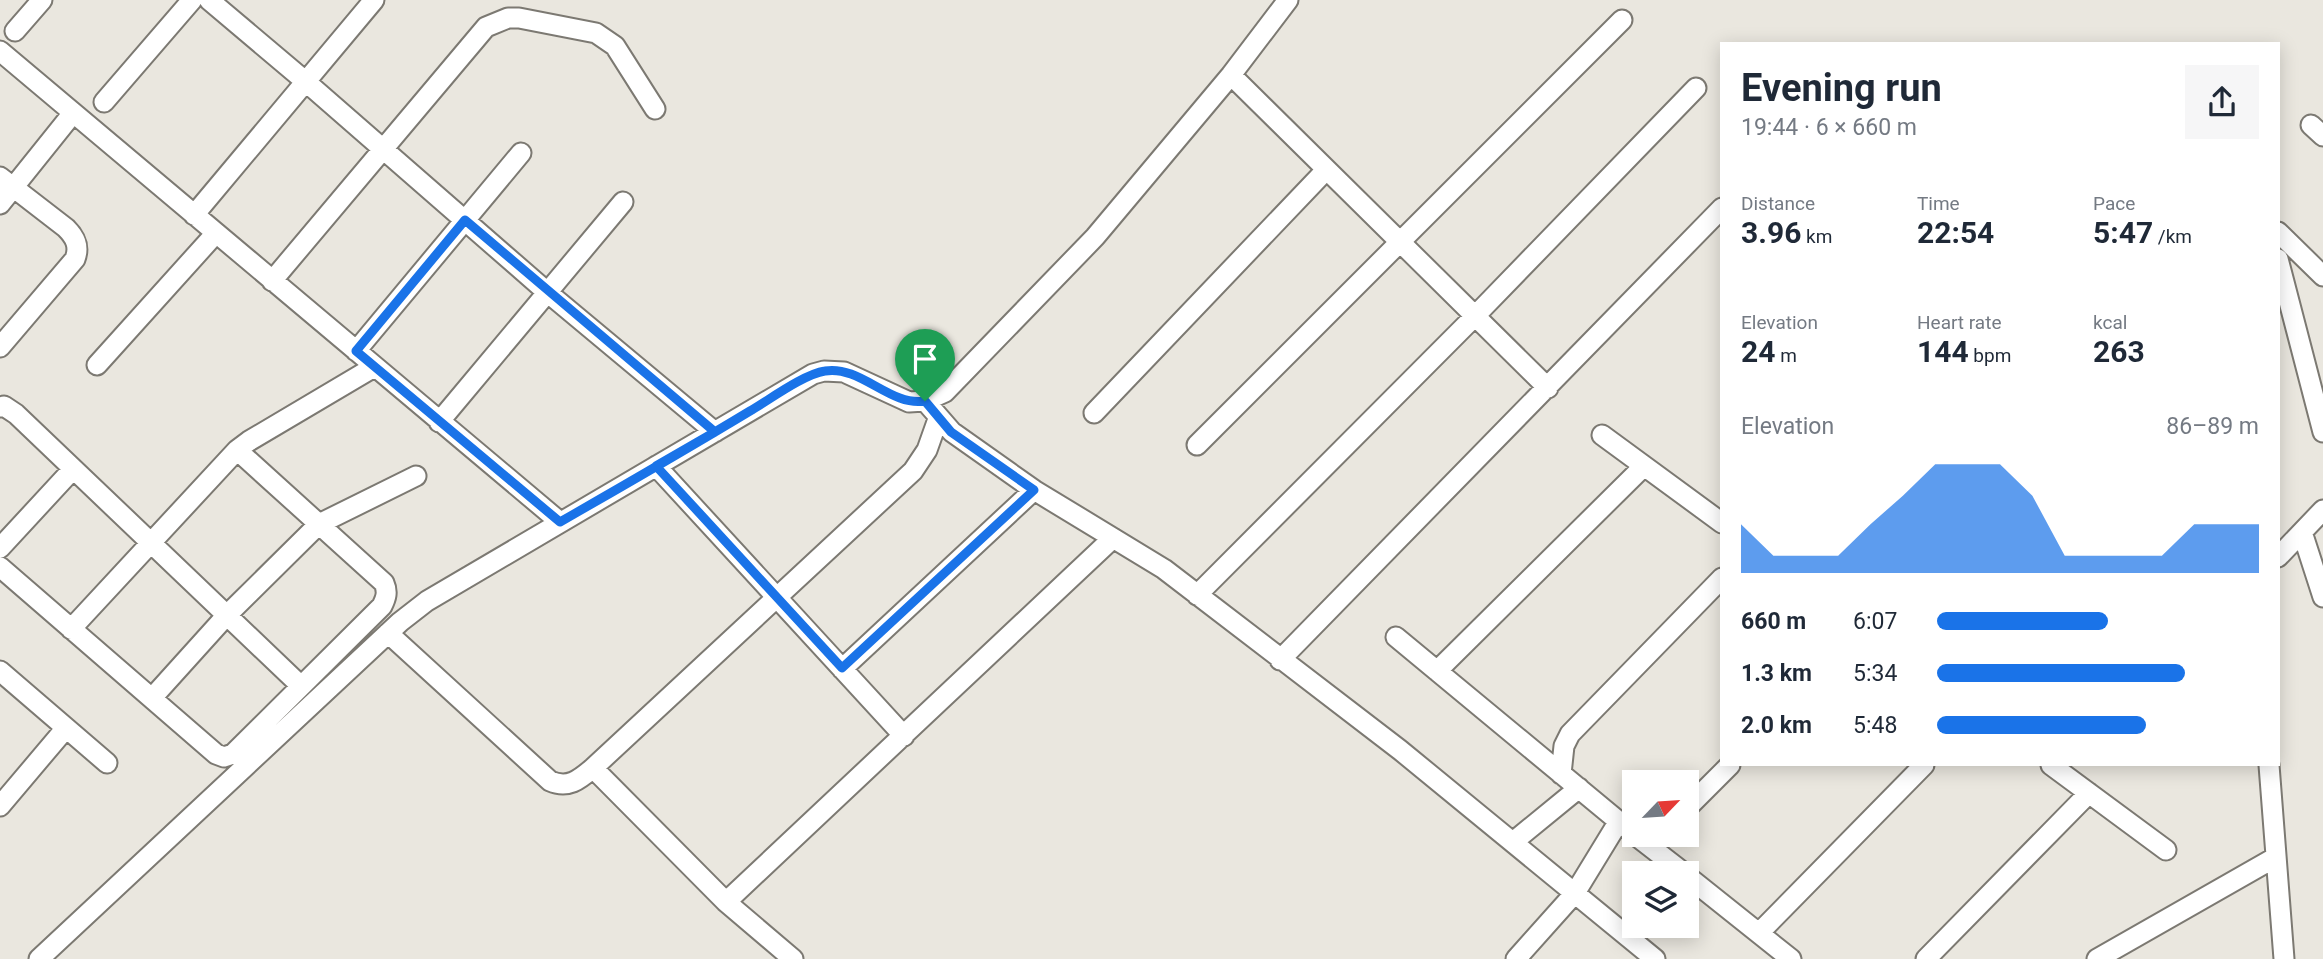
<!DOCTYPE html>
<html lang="en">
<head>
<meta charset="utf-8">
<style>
	:root { --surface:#fff; --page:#f6f6f7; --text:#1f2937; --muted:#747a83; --accent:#1a73e8 }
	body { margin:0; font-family:Roboto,sans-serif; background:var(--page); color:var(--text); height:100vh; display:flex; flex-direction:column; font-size:26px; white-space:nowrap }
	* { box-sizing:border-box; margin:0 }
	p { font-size:23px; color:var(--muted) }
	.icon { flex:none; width:38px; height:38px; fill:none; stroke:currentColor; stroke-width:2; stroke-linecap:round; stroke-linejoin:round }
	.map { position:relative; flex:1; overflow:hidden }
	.side { position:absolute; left:1720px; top:42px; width:560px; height:724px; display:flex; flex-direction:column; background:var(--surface); border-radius:0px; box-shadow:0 4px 18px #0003 }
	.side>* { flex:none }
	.needle { width:46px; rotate:65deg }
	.fabs { position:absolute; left:1622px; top:770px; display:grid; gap:14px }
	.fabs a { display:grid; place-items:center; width:77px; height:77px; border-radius:0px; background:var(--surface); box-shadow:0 4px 18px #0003; font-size:35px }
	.pin { position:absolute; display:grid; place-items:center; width:60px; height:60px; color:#fff; margin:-72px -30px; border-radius:50% 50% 50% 0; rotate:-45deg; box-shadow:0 0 7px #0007 }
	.pin .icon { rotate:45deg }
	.round { display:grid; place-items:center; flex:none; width:74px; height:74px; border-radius:0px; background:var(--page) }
	.summary { display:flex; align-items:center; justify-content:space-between; height:119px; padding:0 21px }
	h1 { font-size:38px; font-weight:700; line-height:52px }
	.stats { display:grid; grid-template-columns:repeat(3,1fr); gap:10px; height:119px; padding:7px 21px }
	.stats div { display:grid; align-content:center }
	.stats b { font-size:30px; font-weight:700 }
	.stats small { font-size:19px; font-weight:400 }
	.stats p { font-size:19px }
	.chart { height:196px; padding:14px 21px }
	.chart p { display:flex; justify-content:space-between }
	.chart svg { width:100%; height:126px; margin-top:7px; fill:var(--accent); opacity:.7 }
	ul { padding:0 21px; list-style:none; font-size:23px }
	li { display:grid; grid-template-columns:112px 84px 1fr; align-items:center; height:52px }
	li i { height:18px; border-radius:9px; background:var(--accent) }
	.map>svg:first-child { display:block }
</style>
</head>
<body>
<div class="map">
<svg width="2323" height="959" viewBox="0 0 2323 959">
	<rect width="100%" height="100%" fill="#eae7df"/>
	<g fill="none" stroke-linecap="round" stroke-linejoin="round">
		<g stroke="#7c7972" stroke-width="23">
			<path id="street" d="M209,0L305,81L547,292L715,432
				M15,31L42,0
				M0,51L560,522
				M1231,75L1548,388
				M104,102L192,0
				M2311,125L2323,136
				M0,177L66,228C75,237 80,246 75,259L0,347
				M0,204L73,113
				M194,215L374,0
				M2278,232L2323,276
				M2278,259L2323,432
				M272,281L486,27L508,18H519L596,33L615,46L655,109
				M356,351L521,153
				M97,365L216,233
				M925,401L952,432L1034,490L1164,569L1400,750L1655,959
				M0,407L4,406L16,414L301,686
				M1094,413L1326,170
				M439,422L623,202
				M1602,435L1722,523
				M1197,445L1622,20
				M656,466L904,736
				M2302,532L2323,597
				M0,548L73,469
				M2278,557L2323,510
				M0,567L216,754L224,757L233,754L382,606C386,598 388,592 384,583L237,450
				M1197,595L1475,316L1696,88
				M71,629L237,450L249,441L374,367
				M388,633L550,781C568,789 579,780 593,768L913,471L927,450L938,419
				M1396,637L1634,834
				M1280,660L1722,208
				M842,669L1034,490
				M0,671L107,763
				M1437,671L1644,466
				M152,698L226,616L319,524L416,476
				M2051,765L2166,850
				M2269,765L2284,959
				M593,768L726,902L793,959
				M1561,774L1564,746L1570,734L1722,578
				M0,806L66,728
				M1687,808L1730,765
				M1635,835L1684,873
				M1513,842L1579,788
				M1687,876L1791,959
				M726,902L1113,538
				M1759,933L1924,765
				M39,959L400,622L427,601L813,374L824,371L844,372L909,402L925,401L945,392L1095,237L1231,75L1288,0
				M1516,959L1575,893L1619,821
				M1926,959L2089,793
				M2097,959L2276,857"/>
		</g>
		<use href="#street" stroke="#fff" stroke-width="19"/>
	</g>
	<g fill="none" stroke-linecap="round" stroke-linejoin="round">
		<g stroke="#fff" stroke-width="14">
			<path id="route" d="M925,401C890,407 861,365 825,371C804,374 769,400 750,411C687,449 623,486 560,522L356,351L465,220L715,432L656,466L842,668L1034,490L951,432L925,401"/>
		</g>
		<use href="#route" stroke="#1a73e8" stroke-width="9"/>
	</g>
</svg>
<div class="fabs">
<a><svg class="needle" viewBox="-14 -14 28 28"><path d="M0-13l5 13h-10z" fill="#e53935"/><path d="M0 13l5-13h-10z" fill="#747a83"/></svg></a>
<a><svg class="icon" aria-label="layers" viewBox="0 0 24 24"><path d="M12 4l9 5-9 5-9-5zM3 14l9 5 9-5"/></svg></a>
</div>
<div class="pin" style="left:925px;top:401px;background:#1e9e55"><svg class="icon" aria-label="arrive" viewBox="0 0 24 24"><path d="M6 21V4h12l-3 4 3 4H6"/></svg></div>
<section class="side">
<div class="summary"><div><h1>Evening run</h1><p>19:44 · 6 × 660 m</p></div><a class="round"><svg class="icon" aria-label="share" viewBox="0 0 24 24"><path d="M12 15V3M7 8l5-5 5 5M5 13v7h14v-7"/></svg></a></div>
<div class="stats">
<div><p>Distance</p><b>3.96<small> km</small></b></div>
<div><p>Time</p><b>22:54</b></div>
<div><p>Pace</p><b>5:47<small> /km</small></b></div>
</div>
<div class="stats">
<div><p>Elevation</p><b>24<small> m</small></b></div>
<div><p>Heart rate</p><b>144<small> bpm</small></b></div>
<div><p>kcal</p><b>263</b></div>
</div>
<div class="chart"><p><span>Elevation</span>86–89 m</p>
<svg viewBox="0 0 160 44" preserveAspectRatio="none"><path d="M0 44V27L10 38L20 38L30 38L40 27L50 17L60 6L70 6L80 6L90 17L100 38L110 38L120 38L130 38L140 27L150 27L160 27V44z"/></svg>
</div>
<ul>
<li><b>660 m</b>6:07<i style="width:53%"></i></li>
<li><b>1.3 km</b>5:34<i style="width:77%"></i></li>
<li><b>2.0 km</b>5:48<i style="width:65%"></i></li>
</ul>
</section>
</div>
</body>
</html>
